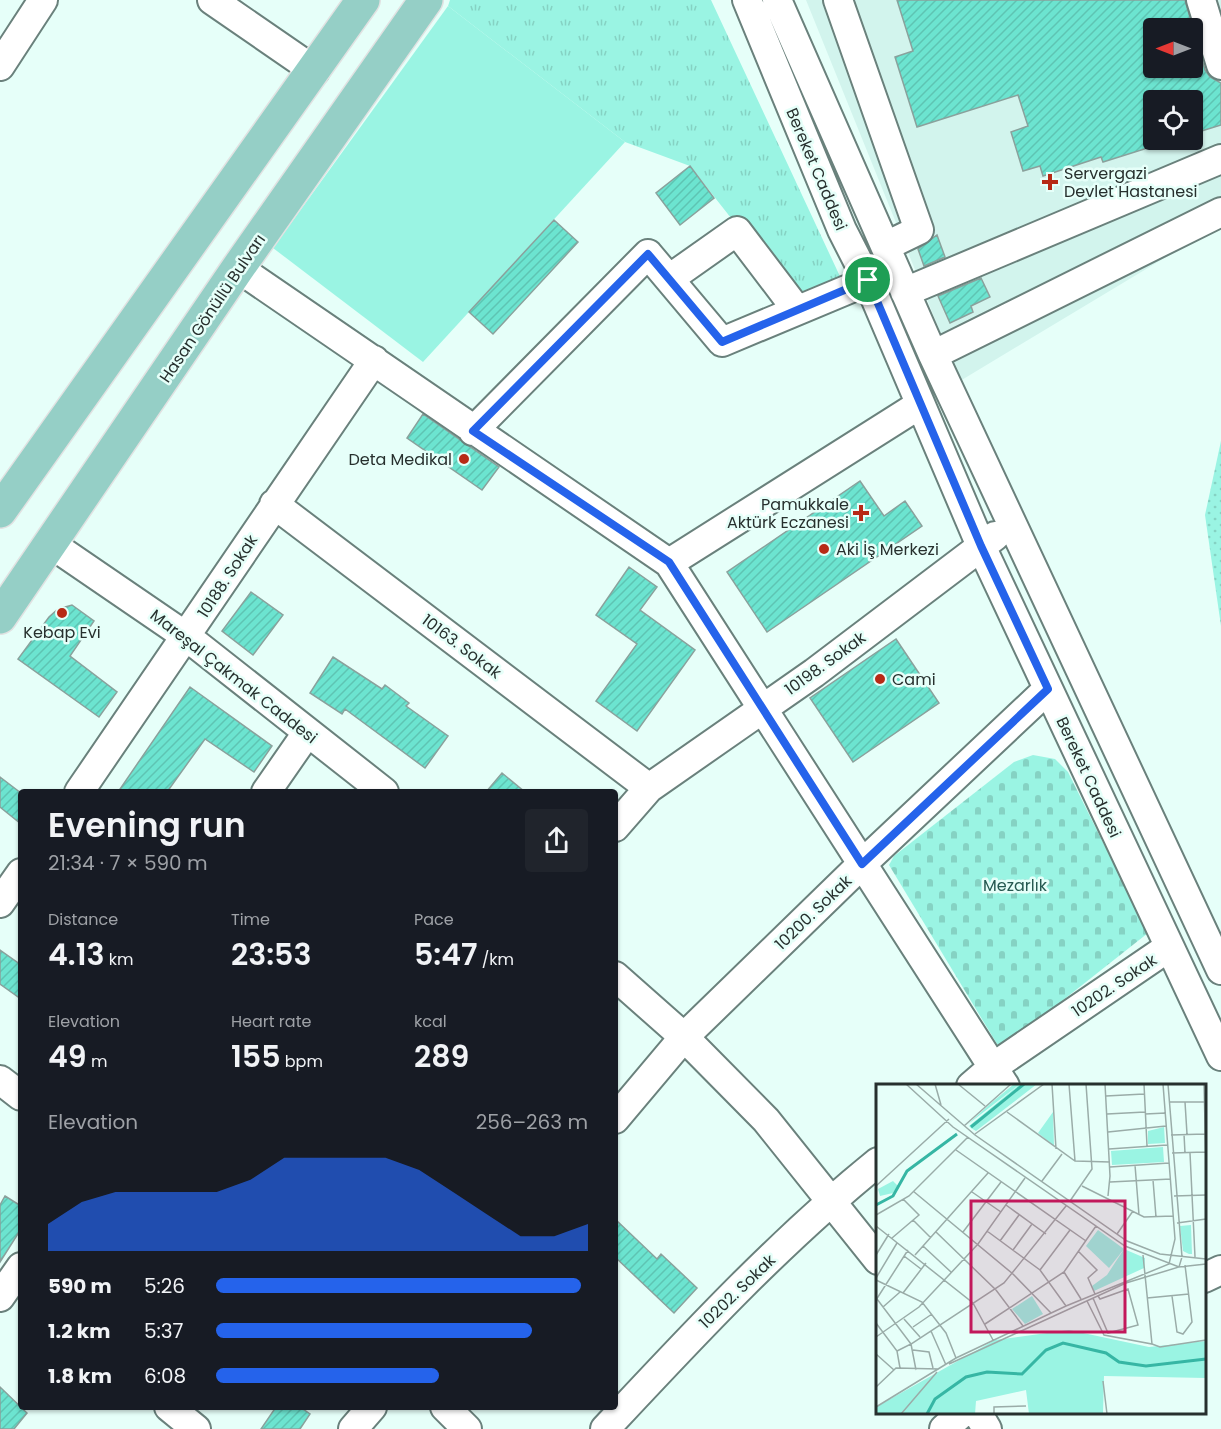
<!DOCTYPE html>
<html lang="en">
<head>
<meta charset="utf-8">
<style>
	:root { --surface:#171b24; --page:#20242c; --text:#f1f3f6; --muted:#9ea1a6; --accent:#2563eb }
	body { margin:0; font-family:Poppins,sans-serif; background:var(--page); color:var(--text); height:100vh; display:flex; flex-direction:column; font-size:22px; white-space:nowrap }
	* { box-sizing:border-box; margin:0 }
	p { font-size:20px; color:var(--muted) }
	.icon { flex:none; width:33px; height:33px; fill:none; stroke:currentColor; stroke-width:2; stroke-linecap:round; stroke-linejoin:round }
	.map { position:relative; flex:1; overflow:hidden }
	.side { position:absolute; left:18px; top:789px; width:600px; height:621px; display:flex; flex-direction:column; background:var(--surface); border-radius:6px; box-shadow:0 2px 4px #0004 }
	.side>* { flex:none }
	.needle { width:39px; rotate:270deg }
	.fabs { position:absolute; left:1143px; top:18px; display:grid; gap:12px }
	.fabs a { display:grid; place-items:center; width:60px; height:60px; border-radius:6px; background:var(--surface); box-shadow:0 2px 4px #0004; font-size:30px }
	.pin { position:absolute; display:grid; place-items:center; width:51px; height:51px; color:#fff; margin:-26px; border:3px solid #fff; border-radius:50%; box-shadow:0 2px 6px #0007 }
	.round { display:grid; place-items:center; flex:none; width:63px; height:63px; border-radius:6px; background:var(--page) }
	.overview { display:flex; align-items:center; justify-content:space-between; height:102px; padding:0 30px }
	h1 { font-size:33px; font-weight:600; line-height:45px }
	.metrics { display:grid; grid-template-columns:repeat(3,1fr); gap:9px; height:102px; padding:6px 30px }
	.metrics div { display:grid; align-content:center }
	.metrics b { font-size:30px; font-weight:600 }
	.metrics small { font-size:16px; font-weight:400 }
	.metrics p { font-size:16px }
	.chart { height:168px; padding:12px 30px }
	.chart p { display:flex; justify-content:space-between }
	.chart svg { width:100%; height:108px; margin-top:6px; fill:var(--accent); opacity:.7 }
	ul { padding:0 30px; list-style:none; font-size:20px }
	li { display:grid; grid-template-columns:96px 72px 1fr; align-items:center; height:45px }
	li i { height:15px; border-radius:8px; background:var(--accent) }
	.map>svg:first-child { display:block }
</style>
</head>
<body>
<div class="map">
<svg width="1221" height="1429" viewBox="0 0 1221 1429">
	<defs>
		<pattern id="grass-dots" width="8" height="8" patternUnits="userSpaceOnUse" patternTransform="scale(1.5)"><rect width="8" height="8" fill="#9af4e3"/><path d="M2 2h.1M6 6h.1" fill="none" stroke="#85d2c3" stroke-width="1.8" stroke-linecap="round"/></pattern>
		<pattern id="cemetery-stones" width="16" height="16" patternUnits="userSpaceOnUse" patternTransform="scale(1.5)"><rect width="16" height="16" fill="#9af4e3"/><path d="M2 7V4a2 2 0 0 1 4 0v3zM10 15v-3a2 2 0 0 1 4 0v3z" fill="#85d2c3"/></pattern>
		<pattern id="park-tufts" width="24" height="20" patternUnits="userSpaceOnUse" patternTransform="scale(1.5)"><rect width="24" height="20" fill="#9af4e3"/><path d="M3 7l-1-3M5 7V3M7 7l1-3M15 17l-1-3M17 17v-4M19 17l1-3" fill="none" stroke="#85d2c3"/></pattern>
		<pattern id="building-hatch" width="6" height="6" patternUnits="userSpaceOnUse" patternTransform="scale(1.5)"><rect width="6" height="6" fill="#6ce4d0"/><path d="M-1 1l2-2M0 6l6-6M5 7l2-2" fill="none" stroke="#5ec4b3"/></pattern>
	</defs>
	<rect width="100%" height="100%" fill="#e6fff9"/>
	<path fill="#d2f4ed" fill-rule="evenodd" d="M806,0H1221V224L960,381ZM1154,28H1192V68H1154ZM1154,100H1192V140H1154Z"/>
	<path fill="url(#grass-dots)" d="M1221,441V626L1205,515Z"/>
	<path fill="url(#cemetery-stones)" d="M1033,755L1055,759L1068,772L1148,933L1005,1046L997,1044L889,865L894,856L1014,762Z"/>
	<path fill="url(#park-tufts)" d="M450,0H711L844,285L798,303L690,166L625,142L448,6Z"/>
	<path fill="#9af4e3" d="M448,6L625,142L423,362L273,248Z"/>
	<path fill="url(#building-hatch)" stroke="#8aa19c" stroke-width="1.5" fill-rule="evenodd" d="M897,0H1185L1205,70L1210,77L1221,83V125L1192,134V100H1154V146L1103,162L1101,157L1043,176L1040,166L1023,171L1011,132L1028,126L1018,95L917,127L895,57L913,51ZM1154,28H1192V68H1154Z
		M690,166L714,198L680,225L656,193Z
		M554,220L578,242L493,334L469,312Z
		M937,235L945,257L924,266L918,249Z
		M981,278L990,297L971,306L973,312L950,323L938,296Z
		M423,414L499,467L482,490L407,438Z
		M860,481L884,516L905,501L922,526L767,632L727,572Z
		M629,567L657,587L640,610L695,650L637,731L596,701L637,644L596,615Z
		M251,592L283,615L253,655L222,631Z
		M72,605L94,621L70,656L117,692L99,717L18,659L49,617L58,609Z
		M896,639L939,703L853,762L810,698Z
		M333,657L382,689L385,685L409,703L406,706L448,736L425,768L345,709L342,714L310,693Z
		M190,687L272,746L254,772L205,739L167,792H118Z
		M502,773L525,792H486Z
		M0,777L21,793V824L0,807Z
		M0,950L21,965V999L0,984Z
		M5,1196L21,1206V1229L0,1262V1205Z
		M615,1219L657,1259L661,1254L697,1288L674,1313L615,1257Z
		M0,1387L27,1413L14,1429H0Z
		M276,1407H300L310,1414L300,1429H261Z"/>
	<g fill="none" stroke-linecap="round" stroke-linejoin="round">
		<g stroke="#6a817c" stroke-width="32">
			<path id="minor" d="M212,0L315,71
				M747,0L842,230L868,281L981,546L1221,1056
				M777,0L933,355L1221,970
				M838,0L919,230L886,246
				M1201,0L1221,65
				M0,66L43,0
				M238,268L669,563L1005,1086
				M669,279L737,231L797,310
				M905,292L1221,159
				M933,355L1221,212
				M473,431L648,254L722,342L868,281
				M274,504L649,788
				M51,544L187,637L384,792
				M669,563L919,405
				M79,792L374,360
				M266,792L307,733
				M615,827L649,788L814,673L995,536
				M0,903L21,873
				M615,976L684,1037L766,1120L878,1260
				M0,1080L21,1096
				M971,1086L993,1067L1169,947
				M615,1119L684,1037L862,864L1048,689
				M1204,1278L1221,1270
				M0,1297L21,1267
				M169,1407L196,1429
				M445,1407L467,1429
				M977,1412L987,1429
				M353,1429L372,1407
				M605,1429C692,1336 779,1242 878,1162
				M944,1429L963,1412"/>
		</g>
		<g stroke="#e1e2e2" stroke-width="36">
			<path id="major" d="M0,511L363,0
				M0,617L238,268L426,0"/>
		</g>
		<use href="#minor" stroke="#fff" stroke-width="28"/>
		<use href="#major" stroke="#95cfc6" stroke-width="33"/>
	</g>
	<g fill="none" stroke-linecap="round" stroke-linejoin="round">
		<g stroke="#fff" stroke-width="12">
			<path id="route" d="M648,254L722,342L868,280L981,546L1048,689L862,864L669,562L473,431Z"/>
		</g>
		<use href="#route" stroke="#2563eb" stroke-width="8"/>
	</g>
	<g fill="#b72a16" stroke="#e6fff9" stroke-width="2">
		<path d="M1047 173h6v6h6v6h-6v6h-6v-6h-6v-6h6z"/>
		<circle cx="464" cy="459" r="6"/>
		<path d="M858 504h6v6h6v6h-6v6h-6v-6h-6v-6h6z"/>
		<circle cx="824" cy="549" r="6"/>
		<circle cx="62" cy="613" r="6"/>
		<circle cx="880" cy="679" r="6"/>
	</g>
	<g text-anchor="middle" stroke-width="5" stroke-linejoin="round" paint-order="stroke">
		<g font-size="16" fill="#27302e" stroke="#e6fff9">
			<text transform="translate(817 169) rotate(67)" y="6">Bereket Caddesi</text>
			<text transform="translate(212 308) rotate(-56)" y="6">Hasan Gönüllü Bulvarı</text>
			<text transform="translate(227 576) rotate(-57)" y="6">10188. Sokak</text>
			<text transform="translate(462 646) rotate(37)" y="6">10163. Sokak</text>
			<text transform="translate(825 663) rotate(-36)" y="6">10198. Sokak</text>
			<text transform="translate(234 676) rotate(38)" y="6">Mareşal Çakmak Caddesi</text>
			<text transform="translate(1089 777) rotate(65)" y="6">Bereket Caddesi</text>
			<text transform="translate(813 912) rotate(-44)" y="6">10200. Sokak</text>
			<text transform="translate(1114 985) rotate(-34)" y="6">10202. Sokak</text>
			<text transform="translate(737 1291) rotate(-44)" y="6">10202. Sokak</text>
		</g>
		<g font-size="16" fill="#27302e" stroke="#e6fff9" text-anchor="start">
			<text x="1064" y="179">Servergazi<tspan x="1064" dy="18">Devlet Hastanesi</tspan></text>
			<text x="452" y="465" text-anchor="end">Deta Medikal</text>
			<text x="849" y="510" text-anchor="end">Pamukkale<tspan x="849" dy="18">Aktürk Eczanesi</tspan></text>
			<text x="836" y="555">Aki İş Merkezi</text>
			<text x="62" y="638" text-anchor="middle">Kebap Evi</text>
			<text x="892" y="685">Cami</text>
		</g>
		<g font-size="16" fill="#255950" stroke="#e6fff9">
			<text x="1015" y="891">Mezarlık</text>
		</g>
	</g>
	<g transform="translate(876 1084)">
		<rect width="330" height="330" fill="#e6fff9"/>
		<path d="M144,0H150L95,44L93,42ZM288,43L289,59L272,60V47ZM193,246L273,263L330,257V294L228,292L227,330H153L150,306L100,317L99,330H0V323L119,256Z" fill="#9af4e3"/>
		<path d="M138,0H144L91,41L115,19ZM150,0H161L100,47L95,44ZM177,28L178,62L162,49ZM17,97L22,102L17,109L4,112L2,105ZM315,141L316,170H313L307,167L304,142Z" fill="#9af4e3"/>
		<path d="M156,212L167,230L149,240L136,225Z" fill="#9af4e3"/>
		<path d="M287,63L288,78L236,81L235,67ZM248,165L269,174L268,184L218,207L216,202L231,191Z" fill="#9af4e3"/>
		<path d="M222,146L248,165L233,184L210,162Z" fill="#9af4e3"/>
		<path fill="none" stroke="#36b6a4" stroke-width="3" d="M95,43L148,0M0,121L17,112L31,87L81,50M51,330L59,315L90,293L111,288L146,290L170,266L187,259L230,269L243,278L270,282L330,275"/>
		<path fill="none" stroke="#9aaca8" stroke-width="1.5" d="M30,0L77,43L249,162L303,183L330,180M40,0L99,51L251,157L284,170L330,175M59,0L65,21M82,0L109,22M176,0L180,65M193,0L199,77M229,0L234,92L232,112M268,0L271,62M328,0L330,81M230,12L268,10M293,18H328M309,18L311,50M131,28L199,77L234,78M231,30L269,28M269,30L290,29M88,42L135,0M232,48L290,42M99,50L168,0M308,50L309,69M295,51L329,50M233,65L291,61M80,66L210,157M296,69L329,68M314,69L319,173M259,81L263,131M234,83L293,79M277,96L280,133M166,97L186,70M234,98L295,95M0,102L73,35M206,102L268,133L297,132M37,107L137,190L175,229M96,108L125,128M298,112L330,111M194,117L216,85L210,0M130,121L170,150M0,131L33,112L92,53M37,136L55,154M301,139L330,135M0,142L97,219L117,256M111,147L164,186L190,222M60,148L120,206L147,242M87,148L125,98M241,150L257,127M16,154L43,131L27,115M124,157L143,131M47,162L75,188M137,166L156,140M202,167L221,186L212,194L219,210M0,171L13,150M39,171L112,89M28,172L45,185M164,186L194,146M188,188L205,215M0,194L21,159M0,196L46,218L70,249L80,274M27,209L50,179M296,212L301,248L307,250L316,238L309,181M217,214L232,249L262,241L252,205L224,215L222,212M271,214L313,210M1,215L35,260L21,267M0,216L32,166M211,217L228,251L276,260L267,171M7,223L24,208M28,235L44,253M0,239L21,267L24,284M109,240L188,188L220,142M37,243L56,230M55,247L70,281M0,253L43,223L102,160L149,94M276,260L284,263L330,256M37,266L53,268L57,284M0,270L18,286M73,280L250,199L303,183L306,173L292,0M40,286L35,260L128,199L190,122M227,297L231,330M0,303L20,284L63,285M0,323L80,274L190,222L293,180L299,155L287,0M25,330L61,288M118,330V323L150,322"/>
		<path fill="#c2185b" fill-opacity="0.15" stroke="#c2185b" stroke-width="3" d="M95,117H249V248H95Z"/>
		<rect width="330" height="330" fill="none" stroke="#27302e" stroke-width="3"/>
	</g>
</svg>
<div class="fabs">
<a><svg class="needle" viewBox="-14 -14 28 28"><path d="M0-13l5 13h-10z" fill="#e53935"/><path d="M0 13l5-13h-10z" fill="#9ea1a6"/></svg></a>
<a><svg class="icon" aria-label="locate" viewBox="0 0 24 24"><circle cx="12" cy="12" r="6"/><path d="M12 2v4M12 18v4M2 12h4M18 12h4"/></svg></a>
</div>
<div class="pin" style="left:868px;top:280px;background:#1e9e55"><svg class="icon" aria-label="arrive" viewBox="0 0 24 24"><path d="M6 21V4h12l-3 4 3 4H6"/></svg></div>
<section class="side">
<div class="overview"><div><h1>Evening run</h1><p>21:34 · 7 × 590 m</p></div><a class="round"><svg class="icon" aria-label="share" viewBox="0 0 24 24"><path d="M12 15V3M7 8l5-5 5 5M5 13v7h14v-7"/></svg></a></div>
<div class="metrics">
<div><p>Distance</p><b>4.13<small> km</small></b></div>
<div><p>Time</p><b>23:53</b></div>
<div><p>Pace</p><b>5:47<small> /km</small></b></div>
</div>
<div class="metrics">
<div><p>Elevation</p><b>49<small> m</small></b></div>
<div><p>Heart rate</p><b>155<small> bpm</small></b></div>
<div><p>kcal</p><b>289</b></div>
</div>
<div class="chart"><p><span>Elevation</span>256–263 m</p>
<svg viewBox="0 0 160 44" preserveAspectRatio="none"><path d="M0 44V33L10 24L20 20L30 20L40 20L50 20L60 15L70 6L80 6L90 6L100 6L110 11L120 20L130 29L140 38L150 38L160 33V44z"/></svg>
</div>
<ul>
<li><b>590 m</b>5:26<i style="width:98%"></i></li>
<li><b>1.2 km</b>5:37<i style="width:85%"></i></li>
<li><b>1.8 km</b>6:08<i style="width:60%"></i></li>
</ul>
</section>
</div>
</body>
</html>
